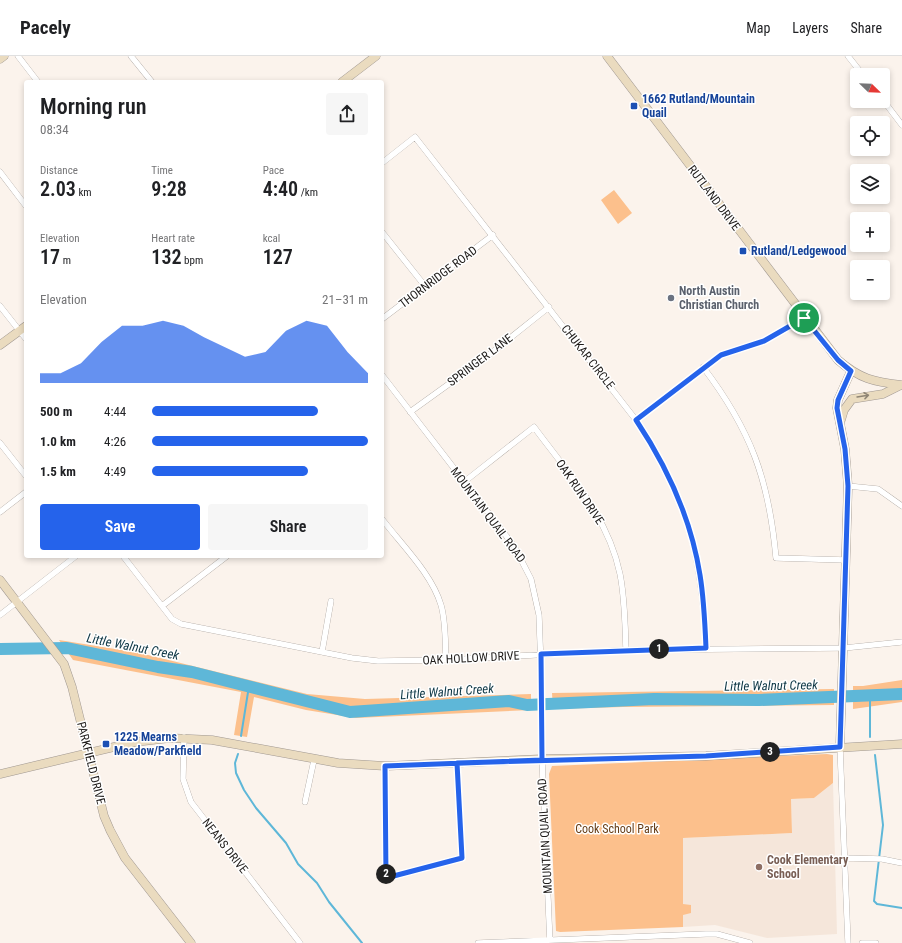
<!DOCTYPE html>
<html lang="en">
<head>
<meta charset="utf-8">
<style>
	:root { --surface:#fff; --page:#f6f6f6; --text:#202124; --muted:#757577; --line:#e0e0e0; --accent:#2563eb }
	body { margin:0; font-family:"Roboto Condensed",sans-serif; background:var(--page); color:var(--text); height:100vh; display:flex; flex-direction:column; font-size:15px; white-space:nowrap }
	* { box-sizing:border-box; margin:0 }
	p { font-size:13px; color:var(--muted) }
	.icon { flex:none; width:22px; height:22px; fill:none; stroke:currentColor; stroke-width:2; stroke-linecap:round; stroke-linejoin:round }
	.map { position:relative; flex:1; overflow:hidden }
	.drawer { position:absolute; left:24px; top:24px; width:360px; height:478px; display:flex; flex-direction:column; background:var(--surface); border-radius:4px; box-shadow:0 2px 6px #0003 }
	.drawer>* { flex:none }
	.needle { width:26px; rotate:113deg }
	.controls { position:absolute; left:850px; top:12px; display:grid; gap:8px }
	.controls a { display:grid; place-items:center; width:40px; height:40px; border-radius:4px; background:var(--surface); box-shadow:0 2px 6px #0003; font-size:20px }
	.pin { position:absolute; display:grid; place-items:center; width:34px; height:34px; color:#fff; margin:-17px; border:2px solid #fff; border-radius:50%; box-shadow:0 1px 4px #0007 }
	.km { position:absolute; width:20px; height:20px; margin:-10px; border-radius:50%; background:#222; color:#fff; font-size:11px; line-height:20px; text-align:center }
	.round { display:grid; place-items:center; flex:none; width:42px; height:42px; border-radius:4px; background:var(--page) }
	.head { display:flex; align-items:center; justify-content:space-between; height:68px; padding:0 16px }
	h1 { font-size:22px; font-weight:600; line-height:30px }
	.stats { display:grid; grid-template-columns:repeat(3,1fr); gap:6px; height:68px; padding:4px 16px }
	.stats div { display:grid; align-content:center }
	.stats b { font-size:20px; font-weight:600 }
	.stats small { font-size:11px; font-weight:400 }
	.stats p { font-size:11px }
	.chart { height:112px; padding:8px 16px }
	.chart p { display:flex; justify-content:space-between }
	.chart svg { width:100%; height:72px; margin-top:4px; fill:var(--accent); opacity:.7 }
	.cta { display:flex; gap:8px; margin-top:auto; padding:8px 16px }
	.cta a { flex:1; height:46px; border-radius:4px; background:var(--accent); color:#fff; font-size:16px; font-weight:600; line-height:46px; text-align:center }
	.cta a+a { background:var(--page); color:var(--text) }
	ul { padding:0 16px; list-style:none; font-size:13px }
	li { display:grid; grid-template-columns:64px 48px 1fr; align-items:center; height:30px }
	li i { height:10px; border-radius:5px; background:var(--accent) }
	header { display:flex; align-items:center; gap:24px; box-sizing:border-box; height:56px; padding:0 20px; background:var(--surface); border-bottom:1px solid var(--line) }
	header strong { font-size:19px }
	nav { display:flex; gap:22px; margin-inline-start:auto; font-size:14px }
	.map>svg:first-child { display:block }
</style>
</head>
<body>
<header>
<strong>Pacely</strong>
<nav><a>Map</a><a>Layers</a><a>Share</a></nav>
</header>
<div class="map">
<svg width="902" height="887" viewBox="0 0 902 887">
	<rect width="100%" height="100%" fill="#fbf3ec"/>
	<path fill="#f5e6da" d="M833,727L837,878L767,882L715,869L683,871V782L792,777L791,743L814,742Z"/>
	<path fill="#fcc08c" d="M614,134L632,157L618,168L601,144Z
		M59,584L140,597L307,638L365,643L531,638V654L356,662L306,654L254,641L247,681L234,679L241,636L73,604Z
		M902,624V646L853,653V630H863Z
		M834,633V649L623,651L553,653L552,637Z
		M827,698L833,699V727L814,742L791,743L792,777L683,782V848L691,849V857L683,859V871L560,876L556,875L549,718L552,710Z"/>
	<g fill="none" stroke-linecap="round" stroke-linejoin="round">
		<path stroke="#5eb7d8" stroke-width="2" d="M870,640V681
			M241,680L249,630
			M238,698L235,707L236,717L244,734L256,752L286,787L298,808L317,827L329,846L362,887
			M875,699L883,769L874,845L877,848L902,852"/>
		<path stroke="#5eb7d8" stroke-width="12" d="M0,593L67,592L158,611L192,616L350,656L509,645L527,649L654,643L759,644L902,638"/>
		<g stroke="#a09892" stroke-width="6">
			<path id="street" d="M18,0L38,26
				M131,0L152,26
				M848,0L863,19
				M883,44L902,69
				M382,107L415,81L636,364C688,442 702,500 706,592
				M0,116L26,150
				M382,176L425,230
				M0,250L26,283
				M382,263L493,179
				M703,311C751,374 769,424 776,502L846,504
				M382,319L514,490L531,523L539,559L542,638V703L550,887
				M410,356L485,302L549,251
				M636,364L721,299L764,285L804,262
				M0,387L26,420
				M464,426L534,371C568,417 608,460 620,518C625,543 625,569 626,594
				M848,430L878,433L902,450
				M0,456L26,436
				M382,463C401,488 432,518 441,549C446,566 445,585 446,604
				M123,500L172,563L181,568L352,602L378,605L446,604L626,594L844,592L902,586
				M162,550L227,500
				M0,559L76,500
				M322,596L331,545
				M184,681L183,723L191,746L300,887
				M840,691L848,887
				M385,710L386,822L462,802L457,707
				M305,746L314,704
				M844,802L882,803L902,807
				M478,887L706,878H717L750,887
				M862,887H876"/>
		</g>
		<g stroke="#a09892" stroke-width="9">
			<path id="secondary" d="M607,0L838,304C860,323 874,326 902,329
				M0,3L4,0
				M342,26L376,0
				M0,289L26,270
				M841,364L844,354L852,343L883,338L901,329
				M0,524L64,608L72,631L104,760L110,774L125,802L191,887
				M840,691L848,430L845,393L837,352L838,344L851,315
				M0,718L135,686L170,682L212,684L338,707L385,710L542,703L706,700L902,688"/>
		</g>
		<use href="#street" stroke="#fff" stroke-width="5.5"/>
		<use href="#secondary" stroke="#eadbbf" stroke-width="8"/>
	</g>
	<defs><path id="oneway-shaft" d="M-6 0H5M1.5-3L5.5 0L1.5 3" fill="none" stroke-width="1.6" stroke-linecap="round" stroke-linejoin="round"/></defs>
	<use stroke="#8f8575" href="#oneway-shaft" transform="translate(863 340) rotate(-9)"/>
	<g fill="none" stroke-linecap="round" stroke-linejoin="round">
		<g stroke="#fff" stroke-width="8">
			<path id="route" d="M804,262L764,285L721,299L636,364C668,412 691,462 700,519C704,543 705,568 706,592L541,598L542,704L385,710L386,822L462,802L457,707L706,700L840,691L848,430L845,393L837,352L838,344L851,315L838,304L804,262"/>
		</g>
		<use href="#route" stroke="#2563eb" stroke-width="5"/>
	</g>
	<g fill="#1a4fb4" stroke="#fff" stroke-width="1.5">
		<rect x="630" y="46" width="8" height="8" rx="2"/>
		<rect x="739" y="191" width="8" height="8" rx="2"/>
		<rect x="102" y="684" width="8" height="8" rx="2"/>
	</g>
	<circle fill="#6b7280" stroke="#fff" stroke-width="1.5" cx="671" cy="242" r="4"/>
	<circle fill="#8d6e63" stroke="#fff" stroke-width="1.5" cx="759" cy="811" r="4"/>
	<g text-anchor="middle" stroke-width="3" stroke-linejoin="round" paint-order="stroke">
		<g font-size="12" font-weight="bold" fill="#164399" stroke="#fff" text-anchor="start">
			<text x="642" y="47">1662 Rutland/Mountain<tspan x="642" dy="14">Quail</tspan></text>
			<text x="751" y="199">Rutland/Ledgewood</text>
			<text x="114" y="685">1225 Mearns<tspan x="114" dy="14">Meadow/Parkfield</tspan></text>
		</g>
		<g font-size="12" fill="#1f1c1a" stroke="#fff">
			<text transform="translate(714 142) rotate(53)" y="4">RUTLAND DRIVE</text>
			<text transform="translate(438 221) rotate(-37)" y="4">THORNRIDGE ROAD</text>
			<text transform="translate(588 301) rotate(52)" y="4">CHUKAR CIRCLE</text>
			<text transform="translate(480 304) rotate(-37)" y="4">SPRINGER LANE</text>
			<text transform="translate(580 436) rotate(56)" y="4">OAK RUN DRIVE</text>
			<text transform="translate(488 459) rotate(53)" y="4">MOUNTAIN QUAIL ROAD</text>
			<text transform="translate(471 602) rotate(-3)" y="4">OAK HOLLOW DRIVE</text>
			<text transform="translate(91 707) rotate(76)" y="4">PARKFIELD DRIVE</text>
			<text transform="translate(545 780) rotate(-93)" y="4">MOUNTAIN QUAIL ROAD</text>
			<text transform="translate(225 790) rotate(52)" y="4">NEANS DRIVE</text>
		</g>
		<g font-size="12" font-weight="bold" fill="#5b616d" stroke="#fff" text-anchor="start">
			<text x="679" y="239">North Austin<tspan x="679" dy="14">Christian Church</tspan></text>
		</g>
		<g font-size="12" fill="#673e18" stroke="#fff">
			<text x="617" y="777">Cook School Park</text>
		</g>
		<g font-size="12" font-weight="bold" fill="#785e54" stroke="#fff" text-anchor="start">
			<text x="767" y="808">Cook Elementary<tspan x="767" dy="14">School</tspan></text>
		</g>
		<g font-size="13" font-style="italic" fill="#0d3644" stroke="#fff">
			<text transform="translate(133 590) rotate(11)" y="5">Little Walnut Creek</text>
			<text transform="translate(771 629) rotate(-1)" y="5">Little Walnut Creek</text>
			<text transform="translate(447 635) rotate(-4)" y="5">Little Walnut Creek</text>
		</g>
	</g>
</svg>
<div class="controls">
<a><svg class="needle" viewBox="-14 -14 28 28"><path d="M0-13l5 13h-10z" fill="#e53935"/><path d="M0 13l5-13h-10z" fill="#757577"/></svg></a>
<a><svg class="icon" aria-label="locate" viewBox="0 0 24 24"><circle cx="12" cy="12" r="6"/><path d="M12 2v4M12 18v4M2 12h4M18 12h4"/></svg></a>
<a><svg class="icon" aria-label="layers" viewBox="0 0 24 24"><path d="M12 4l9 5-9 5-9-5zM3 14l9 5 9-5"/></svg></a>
<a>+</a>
<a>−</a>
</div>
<div class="pin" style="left:804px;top:262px;background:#1e9e55"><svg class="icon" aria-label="arrive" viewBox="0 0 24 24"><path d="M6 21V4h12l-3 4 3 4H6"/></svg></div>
<b class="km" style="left:659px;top:593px">1</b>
<b class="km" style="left:386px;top:818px">2</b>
<b class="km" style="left:770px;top:696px">3</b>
<section class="drawer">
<div class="head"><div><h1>Morning run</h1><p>08:34</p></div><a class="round"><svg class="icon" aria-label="share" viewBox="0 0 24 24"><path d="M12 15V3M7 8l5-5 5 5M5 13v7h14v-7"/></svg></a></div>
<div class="stats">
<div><p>Distance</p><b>2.03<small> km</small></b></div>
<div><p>Time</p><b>9:28</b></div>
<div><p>Pace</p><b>4:40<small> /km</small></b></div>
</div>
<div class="stats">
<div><p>Elevation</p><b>17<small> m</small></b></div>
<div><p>Heart rate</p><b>132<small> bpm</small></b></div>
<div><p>kcal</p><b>127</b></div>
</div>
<div class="chart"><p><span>Elevation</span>21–31 m</p>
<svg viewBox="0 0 160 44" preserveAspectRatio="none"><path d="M0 44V38L10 38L20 32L30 19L40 9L50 9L60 6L70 9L80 16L90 22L100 28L110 25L120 12L130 6L140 9L150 25L160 38V44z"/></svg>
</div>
<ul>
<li><b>500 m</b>4:44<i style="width:77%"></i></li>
<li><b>1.0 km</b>4:26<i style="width:100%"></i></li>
<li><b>1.5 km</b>4:49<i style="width:72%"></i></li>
</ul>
<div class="cta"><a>Save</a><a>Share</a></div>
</section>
</div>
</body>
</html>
